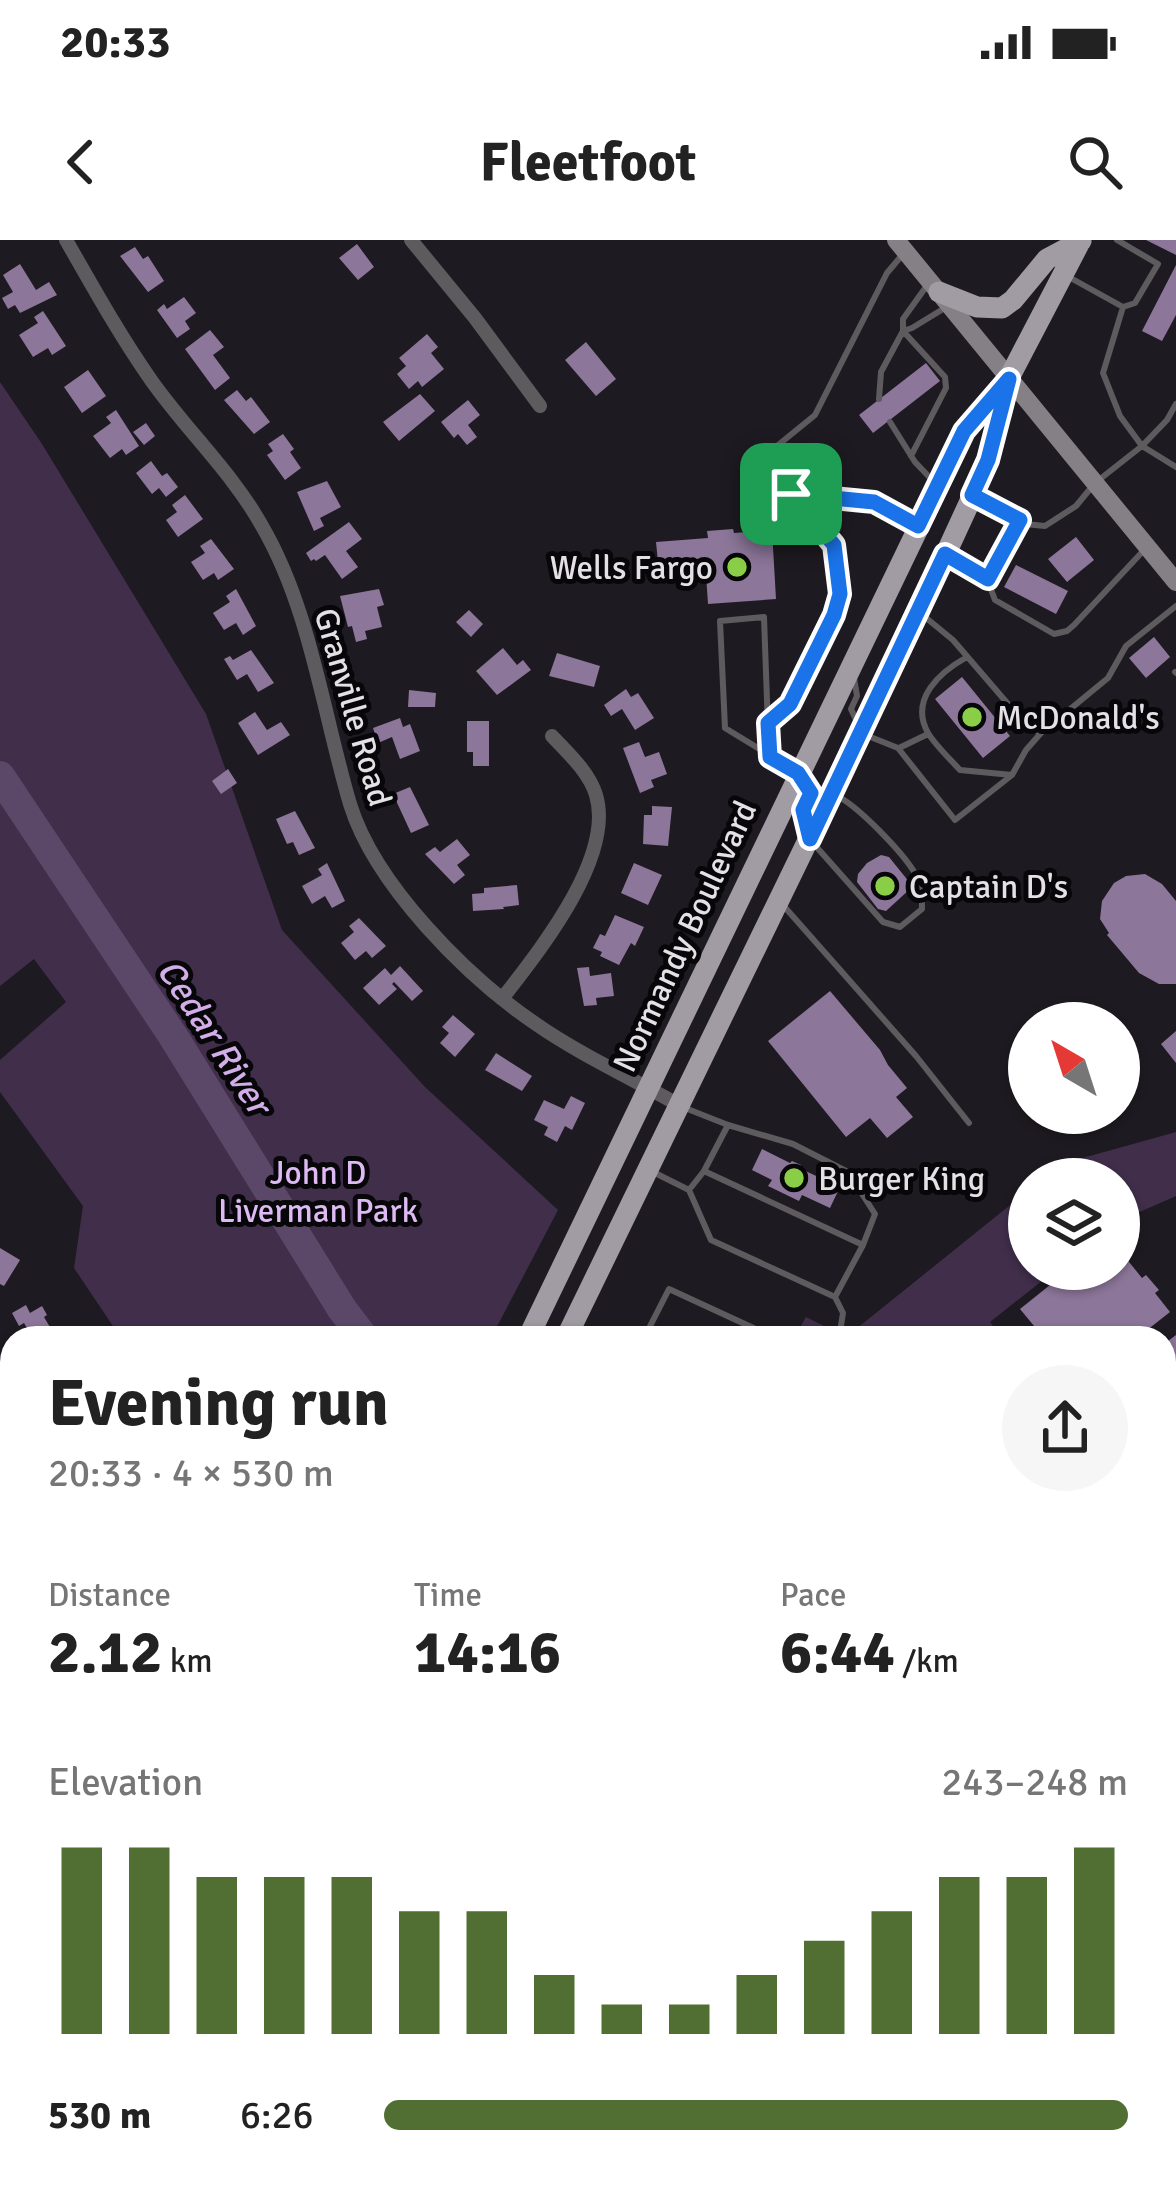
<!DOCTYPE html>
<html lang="en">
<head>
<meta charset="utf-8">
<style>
	:root { --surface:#fff; --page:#f6f6f6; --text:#222; --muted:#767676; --accent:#516f33 }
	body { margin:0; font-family:Signika,sans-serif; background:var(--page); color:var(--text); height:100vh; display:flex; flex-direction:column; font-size:45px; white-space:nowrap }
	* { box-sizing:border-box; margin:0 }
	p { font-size:39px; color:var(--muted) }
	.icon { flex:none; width:66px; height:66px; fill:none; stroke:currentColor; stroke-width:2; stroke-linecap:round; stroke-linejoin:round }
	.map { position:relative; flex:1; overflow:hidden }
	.drawer { position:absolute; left:0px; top:1086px; width:1176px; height:861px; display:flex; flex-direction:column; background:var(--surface); border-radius:36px 36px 0 0; box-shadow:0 3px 9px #0004 }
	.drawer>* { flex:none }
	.needle { width:78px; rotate:321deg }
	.buttons { position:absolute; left:1008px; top:762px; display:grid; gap:24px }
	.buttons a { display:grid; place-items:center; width:132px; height:132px; border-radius:50%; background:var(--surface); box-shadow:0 3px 9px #0004; font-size:60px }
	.pin { position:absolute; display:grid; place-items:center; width:102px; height:102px; color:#fff; margin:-51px; border-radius:24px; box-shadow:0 6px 18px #0006 }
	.round { display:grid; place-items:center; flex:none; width:126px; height:126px; border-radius:63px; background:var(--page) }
	.headline { display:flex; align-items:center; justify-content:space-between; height:204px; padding:0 48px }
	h1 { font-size:66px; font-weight:700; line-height:90px }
	.stats { display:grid; grid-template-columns:repeat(3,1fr); gap:18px; height:204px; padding:12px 48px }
	.stats div { display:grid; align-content:center }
	.stats b { font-size:60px; font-weight:700 }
	.stats small { font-size:33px; font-weight:400 }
	.stats p { font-size:33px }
	.chart { height:336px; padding:24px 48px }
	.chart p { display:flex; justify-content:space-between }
	.chart svg { width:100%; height:216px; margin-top:12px; stroke:var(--accent); stroke-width:6 }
	ul { padding:0 48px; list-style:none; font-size:39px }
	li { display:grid; grid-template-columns:192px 144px 1fr; align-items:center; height:90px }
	li i { height:30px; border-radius:15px; background:var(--accent) }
	.status { display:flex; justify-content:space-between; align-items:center; height:84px; padding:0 60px; background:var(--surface); direction:ltr }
	.status svg { height:33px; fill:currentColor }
	header { display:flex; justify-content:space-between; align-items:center; height:156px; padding:0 48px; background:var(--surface); font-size:54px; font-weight:700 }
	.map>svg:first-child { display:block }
</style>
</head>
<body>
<div class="status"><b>20:33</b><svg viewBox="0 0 49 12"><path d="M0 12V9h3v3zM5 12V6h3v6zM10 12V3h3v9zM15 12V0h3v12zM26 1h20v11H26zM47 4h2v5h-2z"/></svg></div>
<header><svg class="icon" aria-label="back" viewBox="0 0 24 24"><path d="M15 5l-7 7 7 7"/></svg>Fleetfoot<svg class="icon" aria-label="search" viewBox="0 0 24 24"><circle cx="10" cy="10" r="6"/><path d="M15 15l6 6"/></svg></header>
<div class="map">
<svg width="1176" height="1946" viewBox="0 0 1176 1946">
	<rect width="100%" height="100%" fill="#1e1a21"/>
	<path fill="#402e4b" d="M0,142L42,204L206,474L282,690L425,847L558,970L491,1098H121L74,1028L83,966L0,852V820L66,762L34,719L0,746Z
		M1176,892V956L1119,981V939H1043L1061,924Z
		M1029,950V1029H1057L990,1082L1002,1098H794L806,1077L846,1097Z
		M1164,1295L1176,1309V1796L1164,1787Z
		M1164,1859L1176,1868V1946H811L805,1935H1164Z"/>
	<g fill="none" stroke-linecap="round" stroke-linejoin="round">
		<path stroke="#5b4767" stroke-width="30" d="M0,536L173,796L342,1069L364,1098
			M1164,1833L1176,1842"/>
	</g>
	<path fill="#8c7699" d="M1146,0H1176V15Z
		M357,4L374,27L358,40L339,18Z
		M135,7L143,19L148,16L164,41L148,52L120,16Z
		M20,24L36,50L49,42L57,55L20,73L15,65L8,69L2,58L13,52L3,35Z
		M1176,25V75L1162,101L1142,91Z
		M184,57L196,73L185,81L190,89L177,98L157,70L164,64L167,69Z
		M43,71L66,106L52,115L48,108L33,117L19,95L38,83L34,77Z
		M210,90L224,107L213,115L230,138L215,150L185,109Z
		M427,94L438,107L431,113L444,129L422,147L418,141L409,149L397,134L406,126L399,118Z
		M586,102L616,139L596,156L565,120Z
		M926,123L940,141L873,193L859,175Z
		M88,130L106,156L82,173L64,147Z
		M237,150L246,161L251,157L270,182L254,194L224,160Z
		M420,154L435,171L399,201L383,182Z
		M468,160L480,175L468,185L477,197L467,205L458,194L454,198L441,182Z
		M116,170L139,206L126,215L122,209L110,218L93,196L111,183L106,177Z
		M146,183L155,196L144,205L133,192Z
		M283,194L294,209L290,212L301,228L285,240L267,215L273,211L268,204Z
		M151,221L162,236L167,233L178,247L166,257L159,248L152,254L136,233Z
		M327,241L341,267L320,278L324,286L314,291L297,252Z
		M185,255L203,279L178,297L166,280L177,272L172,265Z
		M349,282L362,299L346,311L358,327L342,339L325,315L316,321L314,319L311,321L306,313Z
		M733,289L734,293L772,290L776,359L708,364L705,319L658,322L656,302L708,298L707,291Z
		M1076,297L1094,320L1067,342L1048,319Z
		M211,299L234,329L218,340L214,333L203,340L191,322L205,313L200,306Z
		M1016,325L1068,351L1056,374L1004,347Z
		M236,349L256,386L243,395L236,383L224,390L213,373L230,362L226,356Z
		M379,349L384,365L377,367L382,387L365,391L367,399L356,402L352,386L348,387L340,356Z
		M469,370L483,384L471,397L456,382Z
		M1154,397L1170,417L1146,438L1129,418Z
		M503,408L517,425L523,420L531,430L497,455L476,431Z
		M251,410L274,443L258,452L247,434L237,440L224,419L230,416L233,420Z
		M557,413L600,426L594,447L549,436Z
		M962,437L1010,496L983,518L935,459Z
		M626,449L631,457L638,453L654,478L635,490L622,469L611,476L604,465Z
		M409,450L436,453L435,467H408Z
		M255,472L267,490L281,482L290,495L258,515L238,483Z
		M400,478L403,487L410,484L420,511L400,519L392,497L378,503L373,488Z
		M467,481H489V526H473V512H467Z
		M639,502L645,517L659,512L667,534L651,540L654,547L640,553L623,508Z
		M228,529L237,543L221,554L212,541Z
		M410,547L429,585L411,593L393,554Z
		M652,566L672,567L668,606L643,604L644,575H652Z
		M295,571L315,608L299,615L293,602L287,604L276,579Z
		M457,599L470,615L457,625L465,635L454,644L425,614L435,607L440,612Z
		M881,615L889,617L910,643V649L886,671L878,669L857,642L858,634L867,623Z
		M327,623L345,661L332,668L325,656L312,664L302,646L322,635L318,629Z
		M634,623L662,635L648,665L621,653Z
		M1145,634L1162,644L1176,661V744H1159L1139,733L1107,695L1109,693L1100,679L1102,661L1114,643L1126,636Z
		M517,645L519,665L503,667L504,669L473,671L472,654L484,653V648Z
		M615,675L644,687L635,706L631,703L619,725L600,716L602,712L593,708L600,694L605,696Z
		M359,678L386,706L372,718L366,711L355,720L341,703L354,692L349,686Z
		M400,726L423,751L412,761L394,742L392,744L397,749L379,765L363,748L385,728L391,735Z
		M589,727L590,736L611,733L614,756L596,758L597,765L584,766L577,728Z
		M830,751L880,810L888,825L907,848L896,857L913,877L887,898L870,878L846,897L768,801Z
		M453,775L475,794L455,817L440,803L449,793L442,787Z
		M1176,791V823L1161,804Z
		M496,813L532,836L522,851L485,830Z
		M571,856L585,863L572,890L565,886L557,902L544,895L548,887L534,880L544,860L564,869Z
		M762,909L790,923L792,921L801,925L799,928L840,947L830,968L802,955L799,961L768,946L772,940L752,930Z
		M1119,1001L1129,1014L1125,1017L1142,1038L1146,1035L1159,1050L1155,1053L1170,1072L1137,1098H1044L1020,1069L1070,1029H1119Z
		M0,1008L20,1020L4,1046L0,1044Z
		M26,1065L30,1073L42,1066L47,1075L44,1077L54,1094L46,1098H33L24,1083L19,1086L12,1073Z
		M1176,1095V1174L1166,1182L1164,1179V1104Z
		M1164,1205L1176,1219V1244L1164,1253Z
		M4,1348L12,1361L9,1363L12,1368V1389L3,1394L0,1388V1350Z
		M6,1617L12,1620V1655L5,1652L10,1643L0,1638V1631Z
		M7,1664L12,1666V1689L0,1715V1678Z
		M537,1935H777L787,1940L784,1946H531Z"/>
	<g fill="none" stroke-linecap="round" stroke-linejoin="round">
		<path stroke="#5e5b5f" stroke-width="6" d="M1117,0L1158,24L1135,63L1123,67
			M903,14L887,33L815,175L772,210L748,238L746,249L874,261L914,284
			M928,44L903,79V91L912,88L948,66
			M879,159L881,132L903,91L945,137L946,148L911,216
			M1176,164L1167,180L1142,206L1176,227
			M890,182L915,222L934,242
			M976,257L1025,284L1045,286L1076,266L1095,243L1142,206L1120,176L1103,133L1123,67L1067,36
			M948,316L987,339L995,360L1054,394L1067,391L1074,385L1145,309
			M987,339L1020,280
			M925,377L953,400L1026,485L1041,493
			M967,417C940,432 909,459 928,493C936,506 950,519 960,530L1012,535
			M1175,432L1176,433
			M854,438L857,456L851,469L857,482
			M768,483L790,463L834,375L840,354L834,305L792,254
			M863,494L898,508L955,580L1012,535L1026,510L1041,493L1108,438L1126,406L1176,366
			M899,508L928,494
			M769,516L764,377L720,381L725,488L797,532
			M804,543L811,553L803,570L806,585
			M813,603L883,682L900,687L922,669C922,658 922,649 918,639C908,617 856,563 833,554
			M782,664L916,816L969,883
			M685,868L728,885L704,931
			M728,885L793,904L848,932L875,974L863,1005
			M651,931L689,950L711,1000L835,1057L863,1005L704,931L689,950
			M835,1057L843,1073L839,1098
			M644,1098L669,1049L775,1098
			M221,1935L246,1946
			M323,1946L328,1935L351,1946
			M467,1946L470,1935"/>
		<path stroke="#5e5b5f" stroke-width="14" d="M66,0C93,47 120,96 151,140C186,190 232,232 262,286C310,368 323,473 350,564C375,645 467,737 536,784C579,814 633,839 679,865
			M411,0L475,78L540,166
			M502,759C538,712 615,618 596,555C589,532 568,513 552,496
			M0,1133L12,1154
			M0,1300L12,1292
			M0,1824L12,1798"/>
		<path stroke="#848086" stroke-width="18" d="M896,0L1176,342"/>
		<path stroke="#a19ca4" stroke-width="21" d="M939,52L977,67L1002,68L1013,60L1047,19L1081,1
			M528,1098L965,191L1005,143
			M566,1098L919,372L989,220L1009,138L1081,0
			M115,1946L121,1935
			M154,1946L159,1935"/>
	</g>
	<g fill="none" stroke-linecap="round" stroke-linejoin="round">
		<g stroke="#fff" stroke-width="24">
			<path id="route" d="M1009,139L988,220L972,255L1020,280L988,339L945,314L810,599L803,570L811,553L798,533L770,517L768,483L790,464L834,375L840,354L834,305L791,254L874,262L918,286L964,191Z"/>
		</g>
		<use href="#route" stroke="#1a73e8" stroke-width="15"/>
	</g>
	<g fill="#8ace47" stroke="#070608" stroke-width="4.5">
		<circle cx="737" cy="327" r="12"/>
		<circle cx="972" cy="477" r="12"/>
		<circle cx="885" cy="646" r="12"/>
		<circle cx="794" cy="938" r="12"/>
	</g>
	<g text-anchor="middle" stroke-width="10" stroke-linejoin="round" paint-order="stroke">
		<g font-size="33" fill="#e4e0e6" stroke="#070608" text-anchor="start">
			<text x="713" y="339" text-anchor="end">Wells Fargo</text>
			<text x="996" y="489">McDonald's</text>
			<text x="909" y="658">Captain D's</text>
			<text x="818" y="950">Burger King</text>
		</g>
		<g font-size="33" fill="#e4e0e6" stroke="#070608">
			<text transform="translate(354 467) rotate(74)" y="12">Granville Road</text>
			<text transform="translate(684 696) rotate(-65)" y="12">Normandy Boulevard</text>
		</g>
		<g font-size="33" fill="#debaf4" stroke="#070608">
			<text x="318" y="944">John D<tspan x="318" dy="38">Liverman Park</tspan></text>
		</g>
		<g font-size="36" font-style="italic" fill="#d1aee7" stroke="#070608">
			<text transform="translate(215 796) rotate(57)" y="13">Cedar River</text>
		</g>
	</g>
</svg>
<div class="buttons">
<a><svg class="needle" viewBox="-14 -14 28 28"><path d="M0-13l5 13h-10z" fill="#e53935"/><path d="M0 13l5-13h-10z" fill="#767676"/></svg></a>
<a><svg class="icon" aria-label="layers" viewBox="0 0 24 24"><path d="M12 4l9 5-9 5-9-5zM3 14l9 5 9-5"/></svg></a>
</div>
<div class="pin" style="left:791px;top:254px;background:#1e9e55"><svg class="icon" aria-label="arrive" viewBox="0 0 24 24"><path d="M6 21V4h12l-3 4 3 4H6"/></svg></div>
<section class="drawer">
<div class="headline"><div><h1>Evening run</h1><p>20:33 · 4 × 530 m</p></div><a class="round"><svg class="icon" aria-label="share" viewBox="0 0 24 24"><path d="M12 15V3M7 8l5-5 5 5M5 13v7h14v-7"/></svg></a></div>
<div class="stats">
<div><p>Distance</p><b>2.12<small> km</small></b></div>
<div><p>Time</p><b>14:16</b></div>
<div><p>Pace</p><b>6:44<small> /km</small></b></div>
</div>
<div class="chart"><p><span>Elevation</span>243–248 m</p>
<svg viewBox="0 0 160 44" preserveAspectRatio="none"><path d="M5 44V6M15 44V6M25 44V12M35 44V12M45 44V12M55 44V19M65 44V19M75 44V32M85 44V38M95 44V38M105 44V32M115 44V25M125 44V19M135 44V12M145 44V12M155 44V6"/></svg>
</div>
<ul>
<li><b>530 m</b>6:26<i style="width:100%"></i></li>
</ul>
</section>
</div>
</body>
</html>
